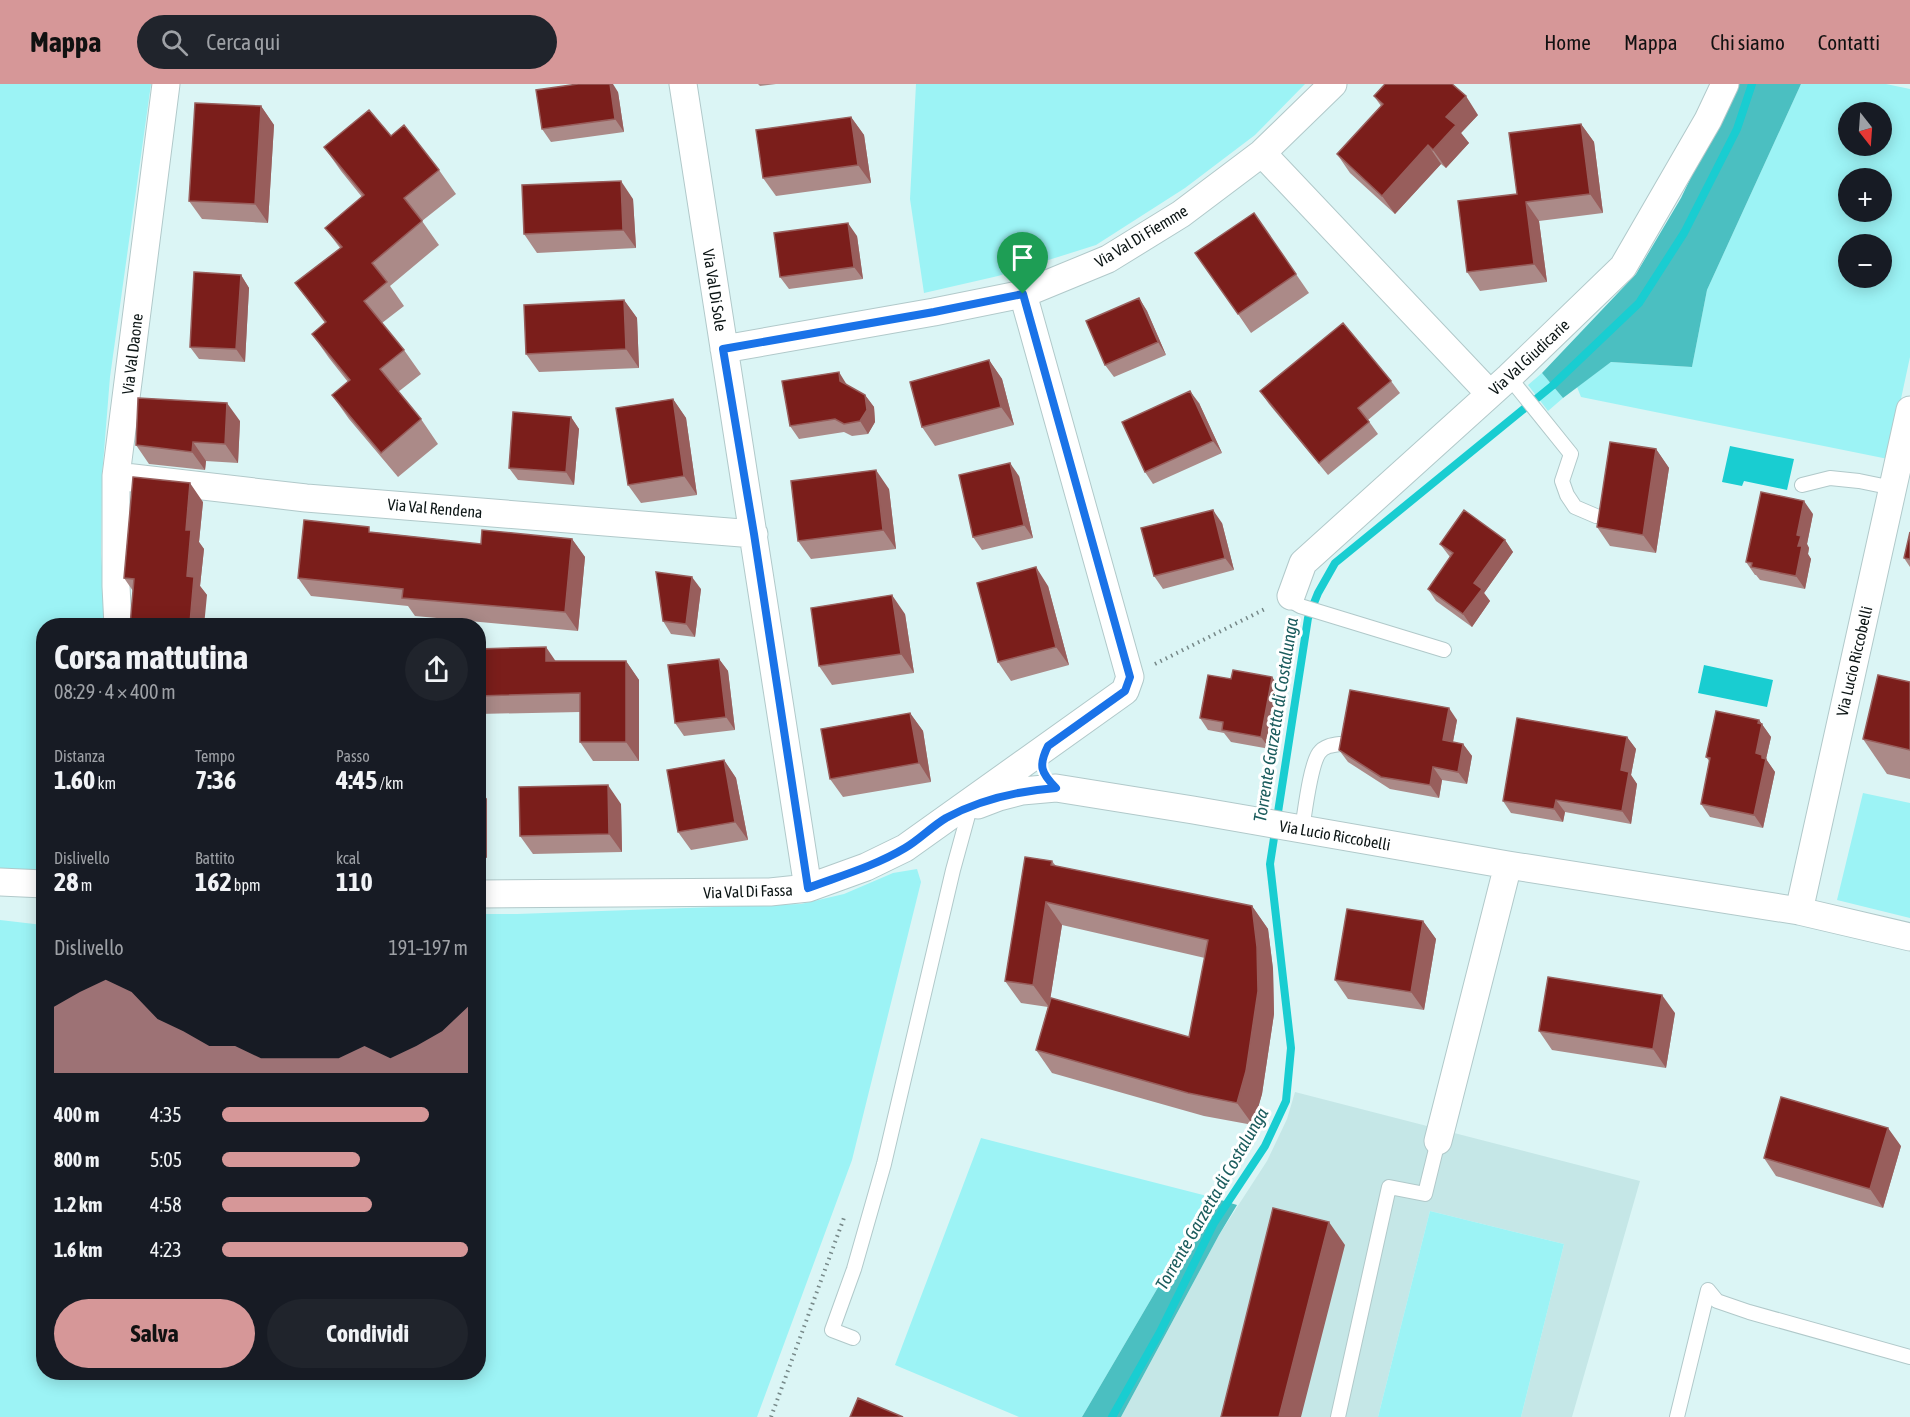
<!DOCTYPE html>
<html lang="it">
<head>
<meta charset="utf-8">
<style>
	:root { --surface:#171b24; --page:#20242c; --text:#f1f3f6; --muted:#9ea1a6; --accent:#d69798 }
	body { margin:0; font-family:"Asap Condensed",sans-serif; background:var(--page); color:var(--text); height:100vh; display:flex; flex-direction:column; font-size:22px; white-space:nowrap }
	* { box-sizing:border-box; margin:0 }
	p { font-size:20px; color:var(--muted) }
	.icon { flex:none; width:33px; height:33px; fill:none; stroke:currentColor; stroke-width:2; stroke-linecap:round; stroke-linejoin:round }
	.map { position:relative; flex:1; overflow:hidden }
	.details { position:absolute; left:36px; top:534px; width:450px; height:762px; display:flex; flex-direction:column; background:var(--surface); border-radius:24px; box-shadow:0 3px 15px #0003 }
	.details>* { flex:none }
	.needle { width:39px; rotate:163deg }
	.buttons { position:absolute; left:1838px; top:18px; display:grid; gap:12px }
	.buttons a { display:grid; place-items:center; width:54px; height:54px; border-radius:50%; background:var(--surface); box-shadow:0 3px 15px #0003; font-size:30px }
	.pin { position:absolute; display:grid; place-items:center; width:51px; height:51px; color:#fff; margin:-62px -26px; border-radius:50% 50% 50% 0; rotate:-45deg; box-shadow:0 0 6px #0007 }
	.pin .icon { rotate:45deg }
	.round { display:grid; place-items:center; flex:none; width:63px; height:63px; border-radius:32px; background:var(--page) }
	.summary { display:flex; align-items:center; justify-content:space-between; height:102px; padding:0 18px }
	h1 { font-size:33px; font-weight:700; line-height:45px }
	.figures { display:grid; grid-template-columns:repeat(3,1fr); gap:9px; height:102px; padding:6px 18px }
	.figures div { display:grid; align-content:center }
	.figures b { font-size:26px; font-weight:700 }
	.figures small { font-size:16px; font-weight:400 }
	.figures p { font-size:16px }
	.chart { height:168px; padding:12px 18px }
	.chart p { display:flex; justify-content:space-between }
	.chart svg { width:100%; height:108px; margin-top:6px; fill:var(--accent); opacity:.7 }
	.action { display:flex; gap:12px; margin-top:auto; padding:12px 18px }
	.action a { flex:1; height:69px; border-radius:36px; background:var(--accent); color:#111; font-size:24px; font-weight:700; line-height:69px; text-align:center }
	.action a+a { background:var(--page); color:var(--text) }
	ul { padding:0 18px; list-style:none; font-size:20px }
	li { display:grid; grid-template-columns:96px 72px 1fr; align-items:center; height:45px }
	li i { height:15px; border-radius:8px; background:var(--accent) }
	header { display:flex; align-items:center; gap:36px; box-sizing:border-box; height:84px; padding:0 30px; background:var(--accent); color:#111 }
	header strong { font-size:28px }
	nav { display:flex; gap:33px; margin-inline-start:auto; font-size:21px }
	.search { width:420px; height:54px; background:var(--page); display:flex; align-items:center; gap:15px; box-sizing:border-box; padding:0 21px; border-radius:33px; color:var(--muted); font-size:22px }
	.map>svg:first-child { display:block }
</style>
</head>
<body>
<header>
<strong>Mappa</strong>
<div class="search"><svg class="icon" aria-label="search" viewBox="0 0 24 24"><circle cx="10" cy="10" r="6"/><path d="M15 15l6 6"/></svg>Cerca qui</div>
<nav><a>Home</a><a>Mappa</a><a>Chi siamo</a><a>Contatti</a></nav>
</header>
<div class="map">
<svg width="1910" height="1333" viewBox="0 0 1910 1333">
	<rect width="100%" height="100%" fill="#dbf5f5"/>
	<path fill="#c5e7e7" d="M1295,1008L1640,1097L1572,1333H1521L1564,1160L1430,1127L1378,1333H1121L1219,1151L1267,1077L1287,1035Z"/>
	<path fill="#9cf3f5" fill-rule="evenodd" d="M0,0H151L110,293L102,392L101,470L106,541L44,542L43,792L0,789Z
		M916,0H1305L1255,51L1185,104L1096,161L998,192L924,209L910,115Z
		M1801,0H1886L1910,5V273L1888,375L1581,313L1577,303L1611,278L1692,283L1707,206ZM1848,28H1881V62H1848ZM1848,94H1881V128H1848ZM1848,160H1881V194H1848Z
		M1542,289L1563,314L1548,327L1528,301Z
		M1863,709L1910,719V834L1837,816Z
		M917,785L921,798L852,1076L757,1333H0V836L43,841L44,1288H478L479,830H517L801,820L844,810L893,789Z
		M981,1054L1211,1113L1082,1333H1019L895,1281Z
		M1430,1127L1564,1160L1521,1333H1378Z"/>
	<path fill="#4bbfc1" d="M1736,0H1801L1707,206L1692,283L1611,278L1563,314L1542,289L1636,190L1681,114Z
		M1211,1113L1237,1121L1219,1151L1121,1333H1082Z"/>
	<path fill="#19cdd1" d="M1730,362L1794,375L1787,406L1744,397L1742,402L1722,398Z
		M1704,581L1773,596L1767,623L1698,609Z"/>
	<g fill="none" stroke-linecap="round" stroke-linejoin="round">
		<path stroke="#19cdd1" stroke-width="8" d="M1112,1333L1160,1248L1214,1139L1265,1062L1286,1017L1291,964L1270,780L1308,534L1318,509L1335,479L1552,302L1639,219L1684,149L1737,45L1752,0"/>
		<g stroke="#b1c9ca" stroke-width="16">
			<path id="service" d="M1509,293L1571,370L1562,397L1567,411L1575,423L1596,432
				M1802,401L1830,394L1859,397L1893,404
				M1291,512L1293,518L1300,522L1444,566
				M1302,745C1305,728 1310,682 1319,669C1324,662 1332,661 1340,660
				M853,1254L832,1246L854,1185L884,1080L953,786L970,724
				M1338,1333L1389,1103L1425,1110L1438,1057
				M1677,1333L1708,1206L1717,1217L1749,1228L1910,1273"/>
		</g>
		<g stroke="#b1c9ca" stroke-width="29">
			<path id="minor" d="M683,0C724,268 767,536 808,804
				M1262,69L1490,310
				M724,265L934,228L1023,210L1108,175L1181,130L1262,69L1333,0
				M116,392L306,414L754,450
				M1291,512L1303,479L1509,293L1623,183L1708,36L1725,0
				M118,542L116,502V392L166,0
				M978,721L999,713L1022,707L1056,704L1193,726L1508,781L1799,827L1910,853
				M0,798L44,800
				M478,810L770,808L808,804L866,783L905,764L1125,607L1130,593L1023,210
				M1799,827L1910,326
				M1438,1057L1508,781"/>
		</g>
		<path stroke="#768888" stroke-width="4" stroke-dasharray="1.5 4.5" stroke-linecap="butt" d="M1155,580L1267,524
			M771,1333L845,1131"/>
		<use href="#service" stroke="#fff" stroke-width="14"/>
		<use href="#minor" stroke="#fff" stroke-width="27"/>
	</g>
	<path fill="#ab8a88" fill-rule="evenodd" d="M758,0H776L760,2Z
		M618,8L624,48L551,58L542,45Z
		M1374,12L1478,31L1461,49L1469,59L1446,84L1441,80L1395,130L1350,89L1337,70L1381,22Z
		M261,22L274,41L268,139L202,135L189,117Z
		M851,33L864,51L871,99L776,112L763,94Z
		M1581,40L1594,58L1603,129L1539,137L1547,198L1480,207L1467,188L1517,110Z
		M391,52L439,86L456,110L422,137L439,161L390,202L404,222L382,239L404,266L421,290L398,308L421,335L438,360L398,393L349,335L332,311L348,298L329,274L312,250L325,239L295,199L340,164L325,144L362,113L341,87L324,63Z
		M633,115L636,164L537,169L524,150Z
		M1254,129L1309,209L1251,249L1238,230Z
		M857,152L863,195L789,205L780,193Z
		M241,191L249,204L245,278L199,275L190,263Z
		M1139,214L1147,227L1166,271L1114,293L1105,281Z
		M624,216L637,234L639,284L539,288L526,270Z
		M989,276L1002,295L1014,341L935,362L922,343Z
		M1391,297L1400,309L1368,336L1378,350L1328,391L1269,320L1260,307Z
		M847,301L865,311L874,323L875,338L868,350L852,352L844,348L799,355L790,342Z
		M673,315L686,334L697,411L641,419L628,401Z
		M1199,319L1222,369L1153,400L1145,388Z
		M571,333L579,345L574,401L518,396L509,384Z
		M240,337L238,379L206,377L205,386L149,380L136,361Z
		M1656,365L1669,384L1656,469L1610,462L1597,443Z
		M1019,392L1033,454L982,466L973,453Z
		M889,405L896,465L811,475L798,457Z
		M203,418L199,458L204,465L200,502L207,511L133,507L124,494Z
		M1813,430L1807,460L1809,464L1808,470L1811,475L1805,505L1760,496L1756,491H1755L1746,478Z
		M1222,439L1234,486L1163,505L1154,492Z
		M373,448L481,460L572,455L585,473L578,547L415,532L408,522L311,512L298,494Z
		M1910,448V483L1904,474Z
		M1505,456L1513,468L1484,509L1490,517L1472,543L1436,517L1428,505L1450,473L1440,460Z
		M1048,502L1069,581L1011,597L998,578Z
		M701,505L695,553L671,550L663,537Z
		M905,530L914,589L832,601L819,582Z
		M478,565L555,577H626L639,596V677H593L580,658V628L478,630Z
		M719,575L728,587L735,646L684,652L675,639Z
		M1272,593L1281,606L1270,665L1231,658L1224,649L1208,646L1200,634L1231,595Z
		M1910,598V695L1887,690L1863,655Z
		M910,629L923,647L931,698L843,713L830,695Z
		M1457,636L1453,658L1463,660L1472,672L1467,700L1442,696L1439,714L1390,705L1348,678L1339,666Z
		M1759,636L1771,653L1766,675L1775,688L1763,744L1710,733L1701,720L1710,678L1706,673Z
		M1627,653L1636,665L1631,691L1637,700L1631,740L1565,728L1563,738L1511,729L1503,717Z
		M724,676L736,694L748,756L691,766L678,748Z
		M478,703L487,715V774H478Z
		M621,720L622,768L533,770L520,752Z
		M1052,777L1056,782L1252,822L1268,845L1273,885L1274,930L1262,1010L1253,1041L1204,1032L1052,989L1036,966L1048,923L1021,919L1005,897ZM1062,841L1205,874L1189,953L1049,922Z
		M1423,837L1436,855L1424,926L1348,915L1335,896Z
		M1675,929L1666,984L1552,966L1539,947Z
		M1901,1062L1883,1124L1776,1092L1764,1074Z"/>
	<path fill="#985e5c" d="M610,0H613L618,8L624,48L615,35Z
		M1466,12L1478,31L1461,49L1469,59L1446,84L1433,66L1446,33Z
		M261,22L274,41L268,139L255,120Z
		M851,33L864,51L871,99L858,81Z
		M1581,40L1594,58L1603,129L1590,110Z
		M1428,61L1441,80L1395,130L1382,112Z
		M621,97L633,115L636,164L623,146Z
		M1526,118L1539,137L1547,198L1534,180Z
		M848,139L857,152L863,195L854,183Z
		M241,191L249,204L245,278L236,265Z
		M1139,214L1147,227L1166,271L1158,258Z
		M624,216L637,234L639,284L626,265Z
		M989,276L1002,295L1014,341L1001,323Z
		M839,288L847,301L840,297Z
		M1190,307L1199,319L1222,369L1213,357Z
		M865,311L874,323L875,338L868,350L860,337Z
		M673,315L686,334L697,411L684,392Z
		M227,319L240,337L238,379L225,360Z
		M571,333L579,345L574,401L566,388Z
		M193,358L206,377L205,386L192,368Z
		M1656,365L1669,384L1656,469L1643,451Z
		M1010,379L1019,392L1033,454L1024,441Z
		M876,386L889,405L896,465L883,446Z
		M190,399L203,418L199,458L204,465L200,502L207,511L204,542H192L190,539L187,492L186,446Z
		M1804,417L1813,430L1807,460L1809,464L1808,470L1811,475L1805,505L1796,492L1798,462L1797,451Z
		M1213,426L1222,439L1234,486L1225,474Z
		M572,455L585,473L578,547L565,528Z
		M1505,456L1513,468L1484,509L1490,517L1472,543L1463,530L1474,499Z
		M1036,483L1048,502L1069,581L1056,563Z
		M692,493L701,505L695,553L686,540Z
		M892,511L905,530L914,589L901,570Z
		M546,563L559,582L546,577Z
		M719,575L728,587L735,646L726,633Z
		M626,577L639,596V677L626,658Z
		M1272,593L1281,606L1270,665L1261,653Z
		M1449,624L1457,636L1451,668L1443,656Z
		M910,629L923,647L931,698L919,679Z
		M1759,636L1771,653L1766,675L1775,688L1763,744L1754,731L1756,669Z
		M1627,653L1636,665L1631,691L1637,700L1631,740L1622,727L1621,686Z
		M1463,660L1472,672L1467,700L1458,688Z
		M724,676L736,694L748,756L735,738Z
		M1433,683L1442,696L1439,714L1430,701Z
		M608,701L621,720L622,768L609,750Z
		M478,703L487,715V774L478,762Z
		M1556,716L1565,728L1563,738L1554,725Z
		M1046,818L1062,841L1049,923L1033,901Z
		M1252,822L1268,845L1273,885L1274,930L1262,1010L1253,1041L1237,1019Z
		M1423,837L1436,855L1424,926L1411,908Z
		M1662,911L1675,929L1666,984L1653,965Z
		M1888,1044L1901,1062L1883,1124L1870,1105Z
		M1329,1138L1345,1161L1301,1333H1279Z"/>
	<path fill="#7b1e1b" stroke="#985e5c" stroke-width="1.5" d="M578,0H610L615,35L542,45L536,6Z
		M1385,0H1452L1466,12L1446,33L1456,41L1433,66L1428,61L1382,112L1337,70L1383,20L1374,12Z
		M195,19L261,22L255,120L189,117Z
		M369,26L391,52L404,41L439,86L404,114L422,137L372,179L387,198L364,217L404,266L380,285L421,335L381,369L332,311L350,296L312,250L326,238L295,199L342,163L325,144L364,111L324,63Z
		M851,33L858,81L763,94L756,46Z
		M1581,40L1590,110L1526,118L1534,180L1467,188L1458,117L1517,110L1509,49Z
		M621,97L623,146L524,150L522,101Z
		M1254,129L1296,190L1238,230L1195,169Z
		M848,139L854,183L780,193L774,149Z
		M194,188L241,191L236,265L190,263Z
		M1139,214L1158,258L1105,281L1086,237Z
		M624,216L626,265L526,270L524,221Z
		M1343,239L1391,297L1358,324L1369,338L1319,379L1260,307Z
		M989,276L1001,323L922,343L910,298Z
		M839,288L840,297L865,311L867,326L860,337L844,340L835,335L790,342L782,297Z
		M1190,307L1213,357L1145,388L1122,338Z
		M138,314L227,319L225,360L193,358L192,368L136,361Z
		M673,315L684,392L628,401L616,324Z
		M513,328L571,333L566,388L509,384Z
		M1610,358L1656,365L1643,451L1597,443Z
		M1010,379L1024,441L973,453L959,391Z
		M876,386L883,446L798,457L791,397Z
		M133,393L190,399L186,446H191L187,492L194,493L190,539L199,540V542H130L134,495L124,494Z
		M1761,408L1804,417L1797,451L1801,452L1798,462H1802L1796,492L1751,483L1752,479L1746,478Z
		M1213,426L1225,474L1154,492L1141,444Z
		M1464,426L1505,456L1474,499L1482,505L1463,530L1428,505L1453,469L1440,460Z
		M304,436L369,443V448L481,460L482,446L572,455L565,528L402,514L403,505L298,494Z
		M1910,448V475L1904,474Z
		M1036,483L1056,563L998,578L977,499Z
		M656,488L692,493L686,540L663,537Z
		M892,511L901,570L819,582L811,524Z
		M546,563V577H626V658H580V609L478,612V565Z
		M719,575L726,633L675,639L668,581Z
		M1233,586L1272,593L1261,653L1222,646L1223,638L1200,634L1208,591L1231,595Z
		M1878,591L1910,598V666L1863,655Z
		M1350,606L1449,624L1443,656L1463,660L1458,688L1433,683L1430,701L1381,693L1339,666Z
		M1716,627L1759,636L1758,639L1762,640L1756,669L1762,671V674L1766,675L1754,731L1701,720L1710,674L1706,673Z
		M910,629L919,679L830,695L821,645Z
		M1517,634L1627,653L1621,686L1629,688L1622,727L1556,716L1554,725L1503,717Z
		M724,676L735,738L678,748L667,686Z
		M608,701L609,750L520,752L519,703Z
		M1025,773L1052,777L1051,781L1252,822L1257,863L1258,907L1246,987L1237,1019L1188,1009L1036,966L1051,914L1189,953L1208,856L1046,818L1033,901L1005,897Z
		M1347,825L1423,837L1411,908L1335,896Z
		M1548,893L1662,911L1653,965L1539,947Z
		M1781,1013L1888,1044L1870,1105L1764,1074Z
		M1273,1124L1329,1138L1279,1333H1221Z
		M858,1314L903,1333H850Z"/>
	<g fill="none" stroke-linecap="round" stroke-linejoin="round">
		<g stroke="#fff" stroke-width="12">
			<path id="route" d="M1023,210L1130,593L1125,607L1048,662C1038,682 1041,689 1056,704C1018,707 979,716 946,734C931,743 919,756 905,764C875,782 840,792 808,804L754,450L723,265L934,228Z"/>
		</g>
		<use href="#route" stroke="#1a73e8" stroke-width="8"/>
	</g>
	<g text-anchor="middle" stroke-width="6" stroke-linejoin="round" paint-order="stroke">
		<g font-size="16" fill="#0c1515" stroke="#fff">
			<text transform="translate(1141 152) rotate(-31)" y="6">Via Val Di Fiemme</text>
			<text transform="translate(715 206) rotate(81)" y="6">Via Val Di Sole</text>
			<text transform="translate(132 270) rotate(-83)" y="6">Via Val Daone</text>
			<text transform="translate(1529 273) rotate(-43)" y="6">Via Val Giudicarie</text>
			<text transform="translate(435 424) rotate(5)" y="6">Via Val Rendena</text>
			<text transform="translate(1854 577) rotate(-77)" y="6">Via Lucio Riccobelli</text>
			<text transform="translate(1335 751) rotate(10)" y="6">Via Lucio Riccobelli</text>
			<text transform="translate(748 807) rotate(-2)" y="6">Via Val Di Fassa</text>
		</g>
		<g font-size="18" font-style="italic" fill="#1b5c5d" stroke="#fff">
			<text transform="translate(1276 636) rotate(-81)" y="6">Torrente Garzetta di Costalunga</text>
			<text transform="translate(1212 1115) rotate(-60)" y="6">Torrente Garzetta di Costalunga</text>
		</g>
	</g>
</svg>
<div class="buttons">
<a><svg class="needle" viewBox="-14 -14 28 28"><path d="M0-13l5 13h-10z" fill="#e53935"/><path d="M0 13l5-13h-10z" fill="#9ea1a6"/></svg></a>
<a>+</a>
<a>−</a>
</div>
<div class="pin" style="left:1023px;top:210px;background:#1e9e55"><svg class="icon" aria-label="arrive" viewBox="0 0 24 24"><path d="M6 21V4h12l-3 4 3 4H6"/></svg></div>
<section class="details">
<div class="summary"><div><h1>Corsa mattutina</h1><p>08:29 · 4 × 400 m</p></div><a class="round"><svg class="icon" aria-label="share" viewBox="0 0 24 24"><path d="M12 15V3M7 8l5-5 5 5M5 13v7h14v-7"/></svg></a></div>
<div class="figures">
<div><p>Distanza</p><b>1.60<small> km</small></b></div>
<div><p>Tempo</p><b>7:36</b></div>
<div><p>Passo</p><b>4:45<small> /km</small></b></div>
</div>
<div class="figures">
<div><p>Dislivello</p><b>28<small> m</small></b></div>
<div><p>Battito</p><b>162<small> bpm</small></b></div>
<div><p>kcal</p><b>110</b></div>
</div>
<div class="chart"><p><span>Dislivello</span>191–197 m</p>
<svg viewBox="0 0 160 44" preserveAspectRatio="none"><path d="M0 44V17L10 11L20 6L30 11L40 22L50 27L60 33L70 33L80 38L90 38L100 38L110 38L120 33L130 38L140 33L150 27L160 17V44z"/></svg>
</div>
<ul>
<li><b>400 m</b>4:35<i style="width:84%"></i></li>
<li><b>800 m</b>5:05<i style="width:56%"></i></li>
<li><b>1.2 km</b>4:58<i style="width:61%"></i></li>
<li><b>1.6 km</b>4:23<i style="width:100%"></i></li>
</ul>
<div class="action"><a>Salva</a><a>Condividi</a></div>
</section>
</div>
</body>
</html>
